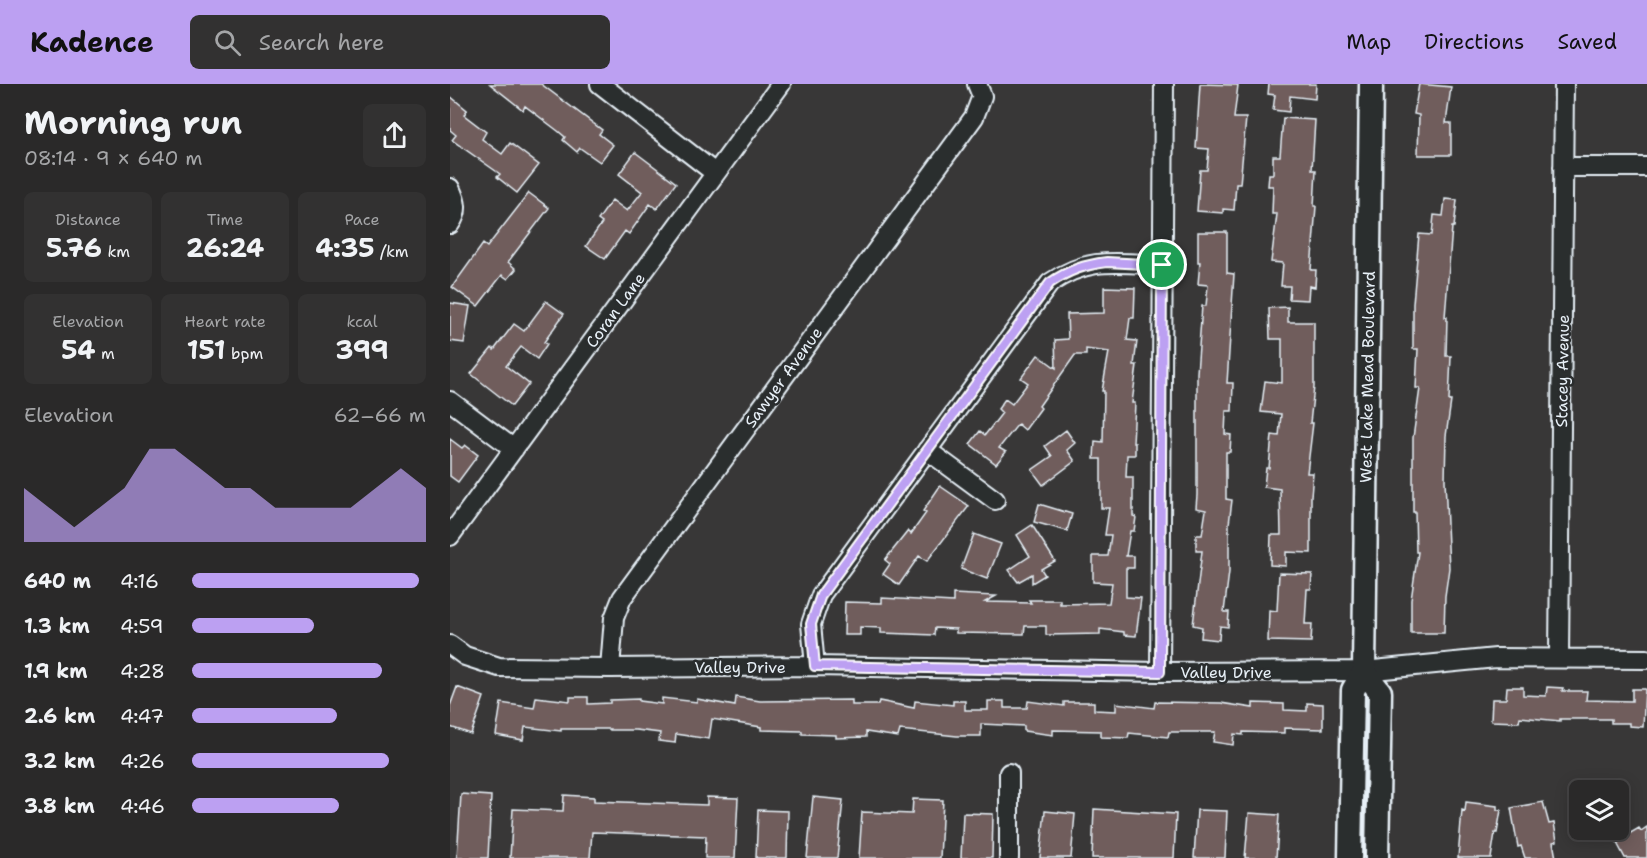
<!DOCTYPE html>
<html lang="en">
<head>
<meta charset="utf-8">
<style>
	:root { --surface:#2a2929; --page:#323131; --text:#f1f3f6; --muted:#a5a6a8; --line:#464546; --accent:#bca0f2 }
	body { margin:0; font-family:"Shantell Sans",sans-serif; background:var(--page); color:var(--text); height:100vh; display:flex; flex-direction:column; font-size:22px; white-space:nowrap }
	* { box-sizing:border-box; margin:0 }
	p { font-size:20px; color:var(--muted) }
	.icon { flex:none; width:33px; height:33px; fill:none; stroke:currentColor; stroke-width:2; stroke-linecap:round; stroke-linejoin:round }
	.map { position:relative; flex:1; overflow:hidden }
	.drawer { display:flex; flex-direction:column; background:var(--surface); width:450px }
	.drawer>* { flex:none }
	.fabs { position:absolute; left:1119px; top:696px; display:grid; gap:12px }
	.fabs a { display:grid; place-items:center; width:60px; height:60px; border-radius:9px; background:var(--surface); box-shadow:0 3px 15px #0003,0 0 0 2px var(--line); font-size:30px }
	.pin { position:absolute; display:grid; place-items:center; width:51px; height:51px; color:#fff; margin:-26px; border:3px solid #fff; border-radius:50%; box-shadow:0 2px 6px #0007 }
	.round { display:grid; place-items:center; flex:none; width:63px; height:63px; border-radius:9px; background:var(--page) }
	.headline { display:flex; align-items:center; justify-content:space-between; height:102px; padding:0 24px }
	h1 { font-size:33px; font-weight:700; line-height:45px }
	.stats { display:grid; grid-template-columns:repeat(3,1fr); gap:9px; height:102px; padding:6px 24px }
	.stats div { display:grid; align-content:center; border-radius:9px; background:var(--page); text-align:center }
	.stats b { font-size:26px; font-weight:700 }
	.stats small { font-size:16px; font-weight:400 }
	.stats p { font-size:16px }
	.chart { height:168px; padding:12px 24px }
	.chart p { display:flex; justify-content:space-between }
	.chart svg { width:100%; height:108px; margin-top:6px; fill:var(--accent); opacity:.7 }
	ul { padding:0 24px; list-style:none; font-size:20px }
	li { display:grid; grid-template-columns:96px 72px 1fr; align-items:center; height:45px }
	li i { height:15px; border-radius:8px; background:var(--accent) }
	header { display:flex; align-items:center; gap:36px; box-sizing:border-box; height:84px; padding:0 30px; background:var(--accent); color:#111 }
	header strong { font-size:28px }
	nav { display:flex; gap:33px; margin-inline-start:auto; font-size:21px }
	.search { width:420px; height:54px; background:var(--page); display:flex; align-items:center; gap:15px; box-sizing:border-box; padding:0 21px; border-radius:9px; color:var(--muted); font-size:22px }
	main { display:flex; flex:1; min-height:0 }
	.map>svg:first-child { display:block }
</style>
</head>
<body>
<header>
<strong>Kadence</strong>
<div class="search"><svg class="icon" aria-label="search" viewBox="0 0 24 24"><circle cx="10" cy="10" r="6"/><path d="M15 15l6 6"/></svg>Search here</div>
<nav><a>Map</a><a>Directions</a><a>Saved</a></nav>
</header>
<main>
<section class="drawer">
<div class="headline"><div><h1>Morning run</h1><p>08:14 · 9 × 640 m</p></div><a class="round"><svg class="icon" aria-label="share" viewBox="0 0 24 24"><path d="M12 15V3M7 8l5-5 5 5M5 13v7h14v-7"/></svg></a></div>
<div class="stats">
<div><p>Distance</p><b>5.76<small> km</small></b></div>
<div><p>Time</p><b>26:24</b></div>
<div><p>Pace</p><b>4:35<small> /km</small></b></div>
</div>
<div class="stats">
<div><p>Elevation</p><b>54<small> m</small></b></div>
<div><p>Heart rate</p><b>151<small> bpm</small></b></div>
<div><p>kcal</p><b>399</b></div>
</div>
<div class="chart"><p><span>Elevation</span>62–66 m</p>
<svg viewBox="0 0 160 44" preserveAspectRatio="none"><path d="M0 44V22L10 30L20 38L30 30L40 22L50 6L60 6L70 14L80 22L90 22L100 30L110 30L120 30L130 30L140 22L150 14L160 22V44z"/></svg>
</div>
<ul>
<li><b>640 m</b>4:16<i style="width:97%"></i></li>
<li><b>1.3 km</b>4:59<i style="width:52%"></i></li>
<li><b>1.9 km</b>4:28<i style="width:81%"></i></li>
<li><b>2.6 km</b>4:47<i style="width:62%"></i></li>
<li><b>3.2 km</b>4:26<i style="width:84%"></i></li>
<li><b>3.8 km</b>4:46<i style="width:63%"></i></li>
</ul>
</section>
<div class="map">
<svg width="1197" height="774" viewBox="0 0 1197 774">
	<rect width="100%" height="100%" fill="#383737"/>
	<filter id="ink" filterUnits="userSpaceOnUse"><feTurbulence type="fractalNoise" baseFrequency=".0167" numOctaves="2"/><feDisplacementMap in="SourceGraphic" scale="12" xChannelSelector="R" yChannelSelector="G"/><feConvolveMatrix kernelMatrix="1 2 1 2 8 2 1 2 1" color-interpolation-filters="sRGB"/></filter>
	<g filter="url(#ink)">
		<path fill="#705d5c" stroke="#e8f1f8" stroke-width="1.5" d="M40,0H91L152,46L149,50L163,61L150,78L130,64L127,68L113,56L115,53L108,47L75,22L73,26Z
			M750,0L788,1L784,34H796L790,100H786L784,126L773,125V129L747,127L750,86H757L759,65L746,64Z
			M819,0H866L865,15L840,12L839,28L823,26L825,11L818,10Z
			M969,0L1001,3L996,39H1001V71H968L969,31L964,30Z
			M0,12L17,26L14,31L36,48L32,55L52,70L60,59L89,81L67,109L47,93L50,90L2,56L6,51L0,46Z
			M833,34L865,36L862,86H866L864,122H866L861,186H866L865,203L859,202L858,216L839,215L840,202H831L833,179L821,178L827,130H822L823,102H818L819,90H823V72H830Z
			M185,68L226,99L207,125L200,120L179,150L175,147L155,175L136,162L152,139L148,136L162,116L177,127L192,108L169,90Z
			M79,109L99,124L58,178L66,185L58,195L52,191L28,222L2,203L33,160L37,163Z
			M995,115L1007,116L1004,143H1002L995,233H997L996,272H1001L999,317H1001L996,352L995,396L999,484L995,512L994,549H961V516L968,468H966L965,428H963V354L970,304H966L968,265H963V220L969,150L982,151L984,131L993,132Z
			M748,148H777V189L784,190L777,299H783L782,327H776L775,350L781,351L780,368H776V415L782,416L779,440V488L774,528H779L778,543L770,542L769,556L751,554L752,543L743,541L752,467H746V451H752L756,426L746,424L747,411V289L752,222H756L758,201L748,200L750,178H748Z
			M654,203L685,204L684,234H680L677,256L687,257L684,281H687L682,319H685L683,359H685V371H677L676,393H683V432L686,433L684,447H680L676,472H684V484H676V513L691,514L686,552L674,551V548L650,545V550L596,551V542H575L574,550L506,549V545L485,544L484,551L459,550L431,549V544L410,543V551H394L395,518L432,519V514L503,518V510L546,512L535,518L581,519L579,516H610V520L659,519L662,499L643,498V472H658L661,451H655L659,424H651V375H644L645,357L653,358L654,307H652L659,268L636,265V271H625L589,322L591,324L575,346L568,340L549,364L556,368L546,380L520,360L530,347L535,351L552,329L548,325L555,315L562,320L578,299L571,294L588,271L606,284L605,256L618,255L617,230L654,229Z
			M96,217L114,230L94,258L97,260L87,275L71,263L56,282L79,300L62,322L21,290L42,264L44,266L64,240L74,247Z
			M0,219L20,222L14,259L0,257Z
			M838,223V238H864V303L860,339H863L857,389H863L861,412V469L836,468V482L820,481L821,451H831L830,405L814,403L816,384H819L822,351L829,352L831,330L811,328L815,297L832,299V255H820L819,224Z
			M616,346L625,359L617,366L625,377L593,401L582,386L602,372L595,362Z
			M0,355L12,364L15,361L28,371L8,398L0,392Z
			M490,402L519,422L477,477L469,472L449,501L433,490L440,480L435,476L458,447L461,450L476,429L473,427Z
			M589,420L622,430L617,447L584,438Z
			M582,441L605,477L591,485L595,491L582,499V490L568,498L559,486L580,472L567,451Z
			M524,450L551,460L537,495L511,485Z
			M829,489L862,490L861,505H857L855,540H862L861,558L818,557L819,526L827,527Z
			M7,603L34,613L21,650L0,643V622Z
			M1057,603H1073V611L1096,612L1097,603L1113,604L1112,607H1137L1136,616L1182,617V605H1195L1193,643L1179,642V639H1161V635H1110V637L1070,633L1069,638L1041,637L1042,615H1056Z
			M86,613L120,617V613H138V620L160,619V616L189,615V617L212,620V614L247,618V615L285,622L286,613L310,617L402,616V621H428L429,617L464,624L465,617L503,621V617H515V626H538V617H554V624H577L578,617L614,622V618H644V626L666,627V619L704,624L705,618L771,619L803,624V619L834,620V626L857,627V619L873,620V645L834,644V649L793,648V651L784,650L783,661L763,658L765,648H719L718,653L679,649L678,654L651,653V647L603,646V651L574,647V642L531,640V652H507L450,646L448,653L416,648V653L386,654V651L352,650V647L311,646V643L262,635L259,655L226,650L225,659L209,657L210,649L186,646H160V645H111V647L75,643L73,656L46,651L51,619L84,624Z
			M11,710L41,712L38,774H7Z
			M114,711L144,713V717L257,721V713L288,714L285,774H255L256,752L142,748L140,774H60L63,725L113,727Z
			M363,713L393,716L387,774H357Z
			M463,715L493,716L490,774H409L412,728L462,730Z
			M1016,718L1047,722V726H1051L1047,749H1045L1041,774H1008L1012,726L1015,727Z
			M1093,718L1099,740L1104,739L1107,757L1103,758L1106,774H1075L1071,762L1068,763L1061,724Z
			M644,725L726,730L724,774H642Z
			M308,726L338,727L337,774H306Z
			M747,726L777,727L775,774H744Z
			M595,727L625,730L621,774H590Z
			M513,729L543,730L542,774H511Z
			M799,729L829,731L826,774H795Z
			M1197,743V774H1175L1167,759L1178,753L1177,751L1189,744L1191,747Z"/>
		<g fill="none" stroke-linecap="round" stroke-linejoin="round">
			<g stroke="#e8f1f8" stroke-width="22">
				<path id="minor" d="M150,0L265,89
					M1113,83H1197
					M0,104C7,118 9,128 0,140
					M0,317L64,365
					M477,366L545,416
					M0,452L331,0
					M0,561L15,572L49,583L160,584L365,582L710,588L914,587L1046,574L1197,575
					M1109,574L1114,0
					M365,582L361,540L371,511L600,199C639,172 667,179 713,181
					M160,584L164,534L172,514L524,33L532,12L527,0
					M710,588L714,0
					M559,774V689"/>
			</g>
			<g stroke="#e8f1f8" stroke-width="27">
				<path id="major" d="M914,587L930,608L927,774
					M900,774L903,606L914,587L921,0"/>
			</g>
			<use href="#minor" stroke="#2a2d2e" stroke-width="18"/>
			<use href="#major" stroke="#2a2d2e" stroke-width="22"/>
		</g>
	</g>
	<g fill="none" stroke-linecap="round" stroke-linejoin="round" filter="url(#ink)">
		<g stroke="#fff" stroke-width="12">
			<path id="route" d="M657,178L712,181L710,588L365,582L361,540L371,511L600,199C619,186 634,181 657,178Z"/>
		</g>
		<use href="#route" stroke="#bca0f2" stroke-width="8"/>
	</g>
	<g text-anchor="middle" stroke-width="5" stroke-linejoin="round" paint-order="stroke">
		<g font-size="16" fill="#e8f1f8" stroke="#2a2d2e">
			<text transform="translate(165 226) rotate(-54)" y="6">Coran Lane</text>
			<text transform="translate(1112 287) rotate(-89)" y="6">Stacey Avenue</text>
			<text transform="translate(333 293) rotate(-54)" y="6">Sawyer Avenue</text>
			<text transform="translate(917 293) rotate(-89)" y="6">West Lake Mead Boulevard</text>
			<text x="290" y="589">Valley Drive</text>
			<text x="776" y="594">Valley Drive</text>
		</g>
	</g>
</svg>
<div class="fabs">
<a><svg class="icon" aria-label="layers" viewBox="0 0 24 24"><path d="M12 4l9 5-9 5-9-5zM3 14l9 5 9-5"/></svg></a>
</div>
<div class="pin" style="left:712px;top:181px;background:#1e9e55"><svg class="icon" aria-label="arrive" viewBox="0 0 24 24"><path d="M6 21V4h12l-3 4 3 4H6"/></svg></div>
</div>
</main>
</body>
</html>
